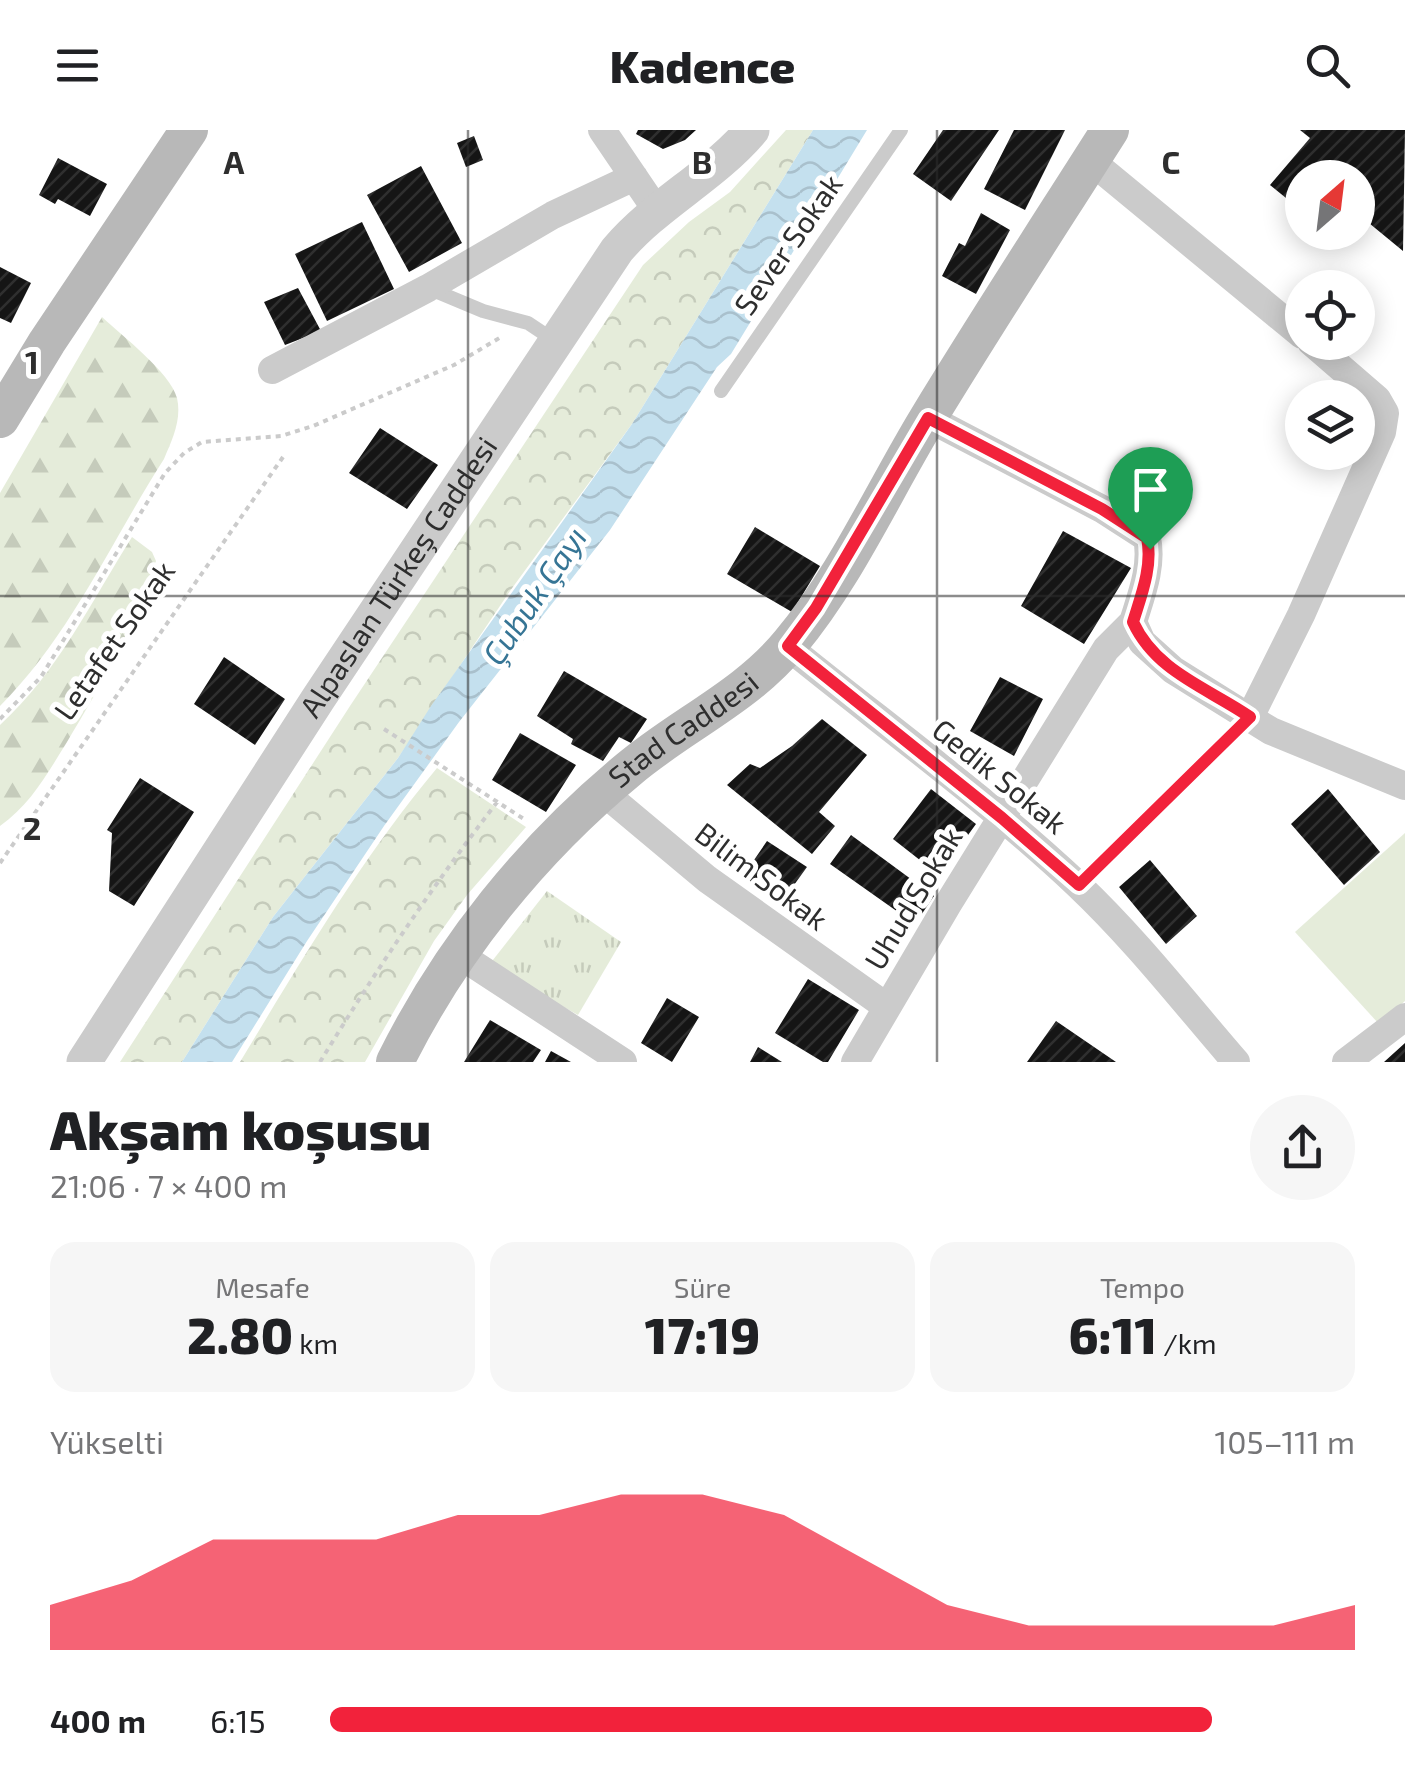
<!DOCTYPE html>
<html lang="tr">
<head>
<meta charset="utf-8">
<style>
	:root { --surface:#fff; --page:#f6f6f6; --text:#202124; --muted:#757577; --accent:#f2223b }
	body { margin:0; font-family:"Exo 2",sans-serif; background:var(--page); color:var(--text); height:100vh; display:flex; flex-direction:column; font-size:38px; white-space:nowrap }
	* { box-sizing:border-box; margin:0 }
	p { font-size:32px; color:var(--muted) }
	.icon { flex:none; width:55px; height:55px; fill:none; stroke:currentColor; stroke-width:2; stroke-linecap:round; stroke-linejoin:round }
	.map { position:relative; height:932px; overflow:hidden }
	.side { display:flex; flex-direction:column; background:var(--surface); flex:1 }
	.side>* { flex:none }
	.needle { width:65px; rotate:28deg }
	.fabs { position:absolute; left:1285px; top:30px; display:grid; gap:20px }
	.fabs a { display:grid; place-items:center; width:90px; height:90px; border-radius:50%; background:var(--surface); box-shadow:0 5px 25px #0003; font-size:50px }
	.pin { position:absolute; display:grid; place-items:center; width:85px; height:85px; color:#fff; margin:-102px -42px; border-radius:50% 50% 50% 0; rotate:-45deg; box-shadow:0 0 10px #0007 }
	.pin .icon { rotate:45deg }
	.round { display:grid; place-items:center; flex:none; width:105px; height:105px; border-radius:52px; background:var(--page) }
	.headline { display:flex; align-items:center; justify-content:space-between; height:170px; padding:0 50px }
	h1 { font-size:55px; font-weight:800; line-height:75px }
	.figures { display:grid; grid-template-columns:repeat(3,1fr); gap:15px; height:170px; padding:10px 50px }
	.figures div { display:grid; align-content:center; border-radius:25px; background:var(--page); text-align:center }
	.figures b { font-size:50px; font-weight:800 }
	.figures small { font-size:28px; font-weight:400 }
	.figures p { font-size:28px }
	.chart { height:280px; padding:20px 50px }
	.chart p { display:flex; justify-content:space-between }
	.chart svg { width:100%; height:180px; margin-top:10px; fill:var(--accent); opacity:.7 }
	ul { padding:0 50px; list-style:none; font-size:32px }
	li { display:grid; grid-template-columns:160px 120px 1fr; align-items:center; height:75px }
	li i { height:25px; border-radius:12px; background:var(--accent) }
	header { display:flex; justify-content:space-between; align-items:center; height:130px; padding:0 50px; background:var(--surface); font-size:45px; font-weight:800 }
	.map>svg:first-child { display:block }
</style>
</head>
<body>
<header><svg class="icon" aria-label="menu" viewBox="0 0 24 24"><path d="M4 6h16M4 12h16M4 18h16"/></svg>Kadence<svg class="icon" aria-label="search" viewBox="0 0 24 24"><circle cx="10" cy="10" r="6"/><path d="M15 15l6 6"/></svg></header>
<div class="map">
<svg width="1405" height="932" viewBox="0 0 1405 932">
	<defs>
		<pattern id="grass-tufts" width="24" height="20" patternUnits="userSpaceOnUse" patternTransform="scale(2.5)"><rect width="24" height="20" fill="#e5ecda"/><path d="M3 7l-1-3M5 7V3M7 7l1-3M15 17l-1-3M17 17v-4M19 17l1-3" fill="none" stroke="#c5cbbb"/></pattern>
		<pattern id="forest-firs" width="22" height="20" patternUnits="userSpaceOnUse" patternTransform="scale(2.5)"><rect width="22" height="20" fill="#e5ecda"/><path d="M5 1l3.5 6h-7zM16 11l3.5 6h-7z" fill="#c5cbbb"/></pattern>
		<pattern id="park-crowns" width="20" height="18" patternUnits="userSpaceOnUse" patternTransform="scale(2.5)"><rect width="20" height="18" fill="#e5ecda"/><path d="M2 6a3 3 0 1 1 6 0M12 15a3 3 0 1 1 6 0" fill="none" stroke="#c5cbbb"/></pattern>
		<pattern id="water-waves" width="16" height="10" patternUnits="userSpaceOnUse" patternTransform="scale(2.5)"><rect width="16" height="10" fill="#c4e0ee"/><path d="M0 5q4-4 8 0t8 0" fill="none" stroke="#a9c0cc"/></pattern>
		<pattern id="building-hatch" width="6" height="6" patternUnits="userSpaceOnUse" patternTransform="scale(2.5)"><rect width="6" height="6" fill="#151515"/><path d="M-1 1l2-2M0 6l6-6M5 7l2-2" fill="none" stroke="#2f2f2f"/></pattern>
	</defs>
	<rect width="100%" height="100%" fill="#fff"/>
	<path fill="url(#grass-tufts)" d="M547,761L621,812L578,885L489,835Z"/>
	<path fill="url(#forest-firs)" d="M102,187C122,206 170,242 177,268C182,290 172,310 164,329C111,412 70,506 0,576V363Z
		M132,407L152,422L156,431C134,496 102,554 67,612C47,644 31,674 0,696V595C58,542 91,472 132,407Z"/>
	<path fill="url(#park-crowns)" d="M786,0H813L632,294L510,461L398,628L273,787L182,932H120L350,576L643,135L689,92L730,62Z
		M437,638L526,697L467,765L434,811L365,932H240C301,831 361,729 437,638Z"/>
	<path fill="#e5ecda" d="M1405,703V871L1379,894L1295,802Z"/>
	<path fill="url(#water-waves)" d="M813,0H867L731,224L717,237L610,400L459,592L384,696L307,811L232,932H182L273,787L398,628L431,576L632,294Z"/>
	<path fill="url(#building-hatch)" d="M638,0H696L685,10L663,19L636,4Z
		M943,0H999L951,71L913,44Z
		M1014,0H1065L1025,80L984,59Z
		M1300,0H1405L1403,121L1358,84V48H1302V81L1270,55L1310,8Z
		M474,6L483,30L466,37L457,13Z
		M58,28L107,54L90,86L58,69L55,74L39,65Z
		M421,36L462,113L409,142L367,65Z
		M981,83L1010,100L976,164L942,146L959,113L965,116Z
		M362,92L394,159L327,191L295,124Z
		M0,137L31,153L11,193L0,188Z
		M298,158L321,201L285,215L264,172Z
		M380,298L438,335L407,379L349,343Z
		M755,397L820,436L792,482L727,444Z
		M1063,401L1131,438L1084,514L1021,476Z
		M224,527L285,569L255,615L194,574Z
		M564,541L647,589L631,613L619,607L603,631L571,614L573,609L537,586Z
		M1000,547L1043,569L1014,626L970,601Z
		M822,589L867,625L819,682L835,696L812,724L727,655L750,634L760,638L792,616Z
		M520,603L576,635L546,682L492,650Z
		M140,648L194,682L134,776L109,761L112,703L107,700Z
		M931,659L976,694L939,745L893,709Z
		M1328,659L1380,722L1344,755L1291,694Z
		M851,705L934,766L915,794L830,734Z
		M767,711L807,737L781,773L743,746Z
		M1150,730L1197,786L1166,814L1119,757Z
		M808,849L859,880L828,932H823L775,903Z
		M667,868L699,887L672,932L641,913Z
		M490,890L541,920L533,932H464Z
		M1056,891L1116,932H1027Z
		M1405,913V932H1384Z
		M758,917L782,932H750Z
		M551,921L571,932H545Z"/>
	<g fill="none" stroke-linecap="round" stroke-linejoin="round">
		<path stroke="#cbcbcb" stroke-width="4" stroke-dasharray="5 5" stroke-linecap="butt" d="M0,589L41,547L165,343L184,323L202,312L281,306L313,296L454,235L501,207
			M384,599L527,691
			M0,733L283,327
			M1097,738L1233,604
			M320,932C375,842 433,755 498,671"/>
		<path stroke="#cbcbcb" stroke-width="14" d="M428,158L483,181L528,193L555,211
			M721,261L901,0"/>
		<path stroke="#cbcbcb" stroke-width="28" d="M602,0L657,81
			M1091,31L1302,205
			M272,240L428,158L553,85L634,47
			M928,288L1102,379L1147,408C1153,436 1141,466 1133,492L1142,512L1173,540L1271,601L1405,656
			M787,516C883,594 989,671 1078,755C1136,810 1184,872 1236,932
			M1250,587L1301,485L1382,302L1385,283L1377,269L1311,212
			M603,662L707,749L887,877
			M458,824L623,932
			M855,932L948,774L1106,519L1133,492
			M1346,932L1405,887"/>
		<path stroke="#cbcbcb" stroke-width="35" id="s1" d="M84,932L318,569L617,120C657,73 712,47 752,0"/>
		<g stroke="#b8b8b8" stroke-width="38">
			<path d="M0,289L47,212L189,0"/>
			<path id="s2" d="M395,932C451,819 532,719 629,639C681,595 746,567 790,513C846,446 883,362 928,288C987,191 1049,96 1110,0"/>
		</g>
	</g>
	<g fill="none" stroke-linecap="round" stroke-linejoin="round">
		<g stroke="#fff" stroke-width="20">
			<path id="route" d="M928,288L1102,379L1147,408C1153,436 1141,466 1133,492C1156,542 1208,558 1250,587L1079,755L1002,688L788,516L816,478Z"/>
		</g>
		<use href="#route" stroke="#f2223b" stroke-width="12"/>
	</g>
	<path fill="none" stroke="#2e2e2e" stroke-width="2.5" stroke-opacity="0.55" d="M468,0V932M937,0V932M0,466H1405"/>
	<g text-anchor="middle" stroke-width="10" stroke-linejoin="round" paint-order="stroke">
		<g font-size="30" fill="#2e2e2e" stroke="#fff">
			<text transform="translate(789 115) rotate(-55)" y="10">Sever Sokak</text>
			<text dy="10" stroke="none"><textPath href="#s1" startOffset="578">Alpaslan Türkeş Caddesi</textPath></text>
			<text transform="translate(115 511) rotate(-55)" y="10">Letafet Sokak</text>
			<text dy="10" stroke="none"><textPath href="#s2" startOffset="445">Stad Caddesi</textPath></text>
			<text transform="translate(999 647) rotate(39)" y="10">Gedik Sokak</text>
			<text transform="translate(761 747) rotate(37)" y="10">Bilim Sokak</text>
			<text transform="translate(914 769) rotate(-59)" y="10">Uhud Sokak</text>
		</g>
		<g font-size="32" font-style="italic" fill="#367595" stroke="#fff">
			<text transform="translate(535 466) rotate(-56)" y="11">Çubuk Çayı</text>
		</g>
	</g>
	<g font-size="32" text-anchor="middle" font-weight="bold" fill="#2e2e2e" stroke="#fff" stroke-width="10" stroke-linejoin="round" paint-order="stroke">
		<text x="234" y="44">A</text>
		<text x="702" y="44">B</text>
		<text x="1171" y="44">C</text>
		<text x="32" y="244">1</text>
		<text x="32" y="710">2</text>
	</g>
</svg>
<div class="fabs">
<a><svg class="needle" viewBox="-14 -14 28 28"><path d="M0-13l5 13h-10z" fill="#e53935"/><path d="M0 13l5-13h-10z" fill="#757577"/></svg></a>
<a><svg class="icon" aria-label="locate" viewBox="0 0 24 24"><circle cx="12" cy="12" r="6"/><path d="M12 2v4M12 18v4M2 12h4M18 12h4"/></svg></a>
<a><svg class="icon" aria-label="layers" viewBox="0 0 24 24"><path d="M12 4l9 5-9 5-9-5zM3 14l9 5 9-5"/></svg></a>
</div>
<div class="pin" style="left:1150px;top:419px;background:#1e9e55"><svg class="icon" aria-label="arrive" viewBox="0 0 24 24"><path d="M6 21V4h12l-3 4 3 4H6"/></svg></div>
</div>
<section class="side">
<div class="headline"><div><h1>Akşam koşusu</h1><p>21:06 · 7 × 400 m</p></div><a class="round"><svg class="icon" aria-label="share" viewBox="0 0 24 24"><path d="M12 15V3M7 8l5-5 5 5M5 13v7h14v-7"/></svg></a></div>
<div class="figures">
<div><p>Mesafe</p><b>2.80<small> km</small></b></div>
<div><p>Süre</p><b>17:19</b></div>
<div><p>Tempo</p><b>6:11<small> /km</small></b></div>
</div>
<div class="chart"><p><span>Yükselti</span>105–111 m</p>
<svg viewBox="0 0 160 44" preserveAspectRatio="none"><path d="M0 44V33L10 27L20 17L30 17L40 17L50 11L60 11L70 6L80 6L90 11L100 22L110 33L120 38L130 38L140 38L150 38L160 33V44z"/></svg>
</div>
<ul>
<li><b>400 m</b>6:15<i style="width:86%"></i></li>
</ul>
</section>
</body>
</html>
